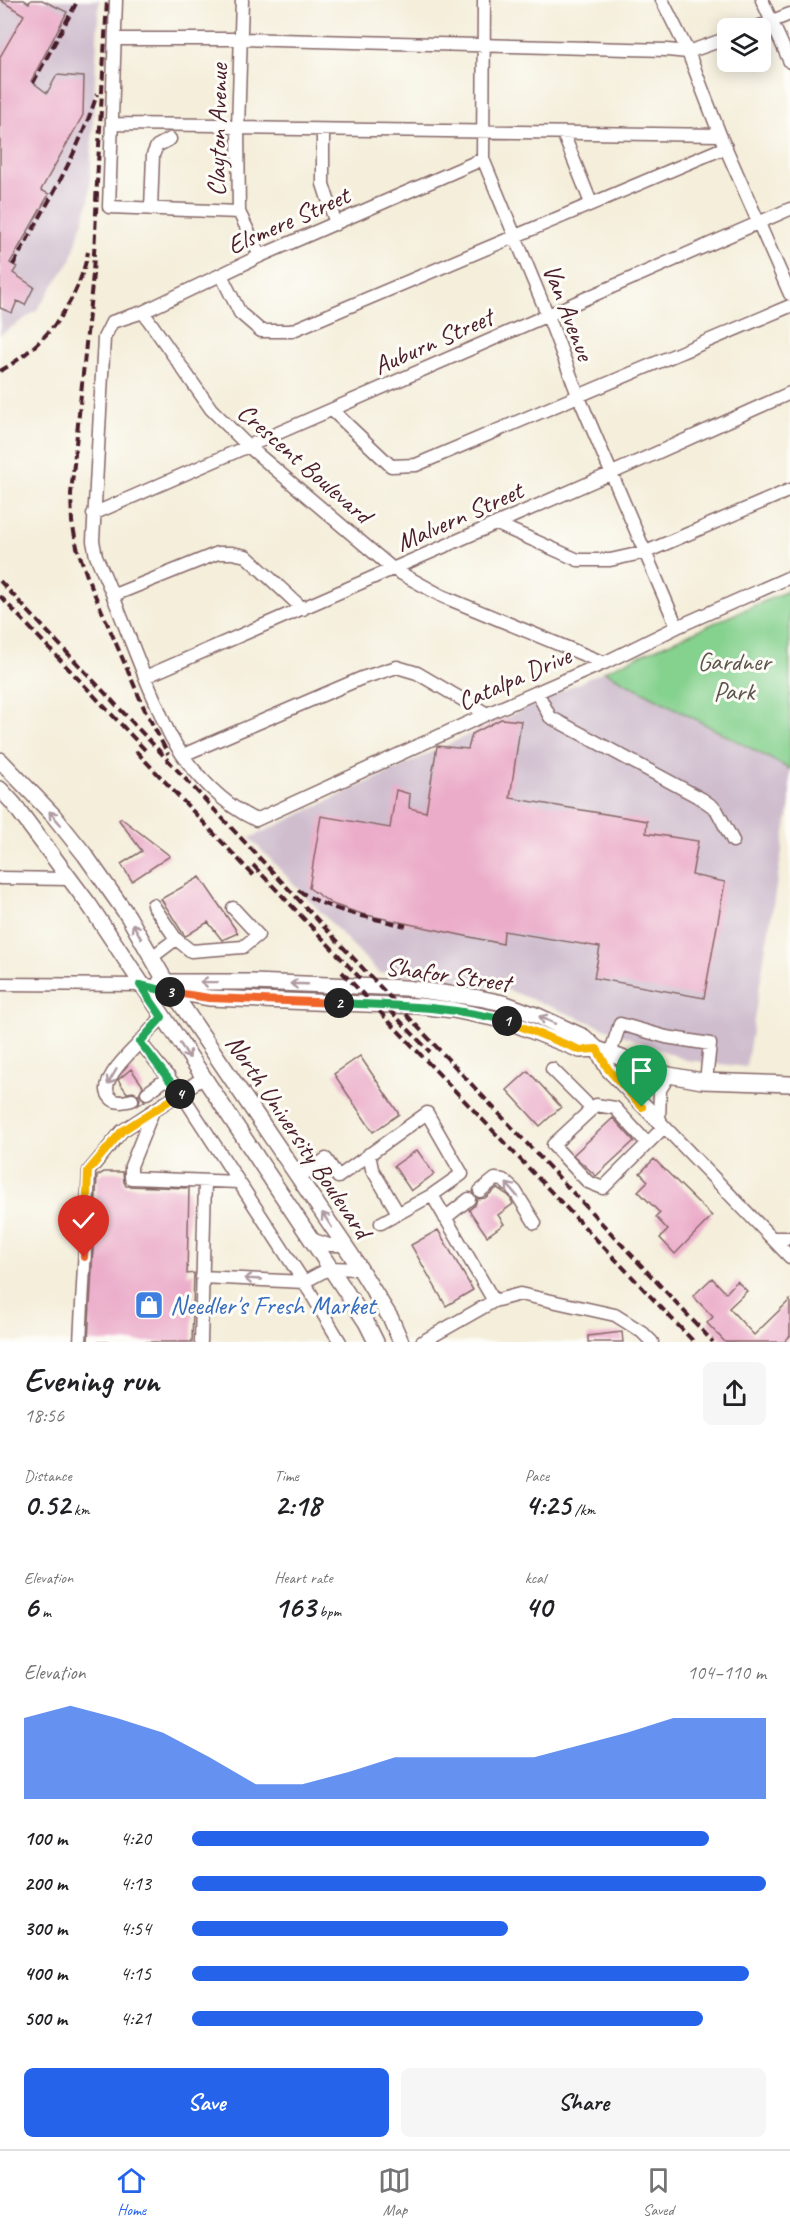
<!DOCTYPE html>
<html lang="en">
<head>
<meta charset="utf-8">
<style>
	:root { --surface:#fff; --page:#f6f6f6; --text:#202124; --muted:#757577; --line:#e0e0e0; --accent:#2563eb }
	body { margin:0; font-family:Caveat,sans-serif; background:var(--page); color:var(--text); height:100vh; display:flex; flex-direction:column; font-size:22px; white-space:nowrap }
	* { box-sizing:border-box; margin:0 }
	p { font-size:20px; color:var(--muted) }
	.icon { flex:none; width:33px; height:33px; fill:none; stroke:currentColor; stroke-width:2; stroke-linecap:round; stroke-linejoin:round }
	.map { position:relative; height:1342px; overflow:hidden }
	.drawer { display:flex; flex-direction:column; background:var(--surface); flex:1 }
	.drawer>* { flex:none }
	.fabs { position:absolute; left:717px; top:18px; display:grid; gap:12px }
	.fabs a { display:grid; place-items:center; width:54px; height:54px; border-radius:9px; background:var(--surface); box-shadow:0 3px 15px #0003; font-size:30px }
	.pin { position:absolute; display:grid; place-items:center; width:51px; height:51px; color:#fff; margin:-62px -26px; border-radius:50% 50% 50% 0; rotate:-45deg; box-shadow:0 0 6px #0007 }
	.pin .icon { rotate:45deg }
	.km { position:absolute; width:30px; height:30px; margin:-15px; border-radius:50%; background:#222; color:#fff; font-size:16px; line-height:30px; text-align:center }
	.round { display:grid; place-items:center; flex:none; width:63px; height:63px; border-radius:9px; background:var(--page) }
	.head { display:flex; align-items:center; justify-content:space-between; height:102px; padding:0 24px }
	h1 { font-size:33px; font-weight:700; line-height:45px }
	.metrics { display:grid; grid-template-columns:repeat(3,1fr); gap:9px; height:102px; padding:6px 24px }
	.metrics div { display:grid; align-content:center }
	.metrics b { font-size:30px; font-weight:700 }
	.metrics small { font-size:16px; font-weight:400 }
	.metrics p { font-size:16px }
	.chart { height:168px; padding:12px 24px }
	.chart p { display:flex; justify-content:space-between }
	.chart svg { width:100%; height:108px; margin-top:6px; fill:var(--accent); opacity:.7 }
	.primary-button { display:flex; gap:12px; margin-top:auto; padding:12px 24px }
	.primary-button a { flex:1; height:69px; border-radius:9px; background:var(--accent); color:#fff; font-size:24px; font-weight:700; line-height:69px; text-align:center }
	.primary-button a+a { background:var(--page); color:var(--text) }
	ul { padding:0 24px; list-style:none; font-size:20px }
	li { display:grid; grid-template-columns:96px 72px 1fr; align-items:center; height:45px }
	li i { height:15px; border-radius:8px; background:var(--accent) }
	.tabs { display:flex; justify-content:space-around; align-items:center; height:84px; border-top:2px solid var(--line); background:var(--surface); font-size:16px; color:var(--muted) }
	.tabs a { display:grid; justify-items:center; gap:3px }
	.tabs .selected { color:var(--accent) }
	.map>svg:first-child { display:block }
</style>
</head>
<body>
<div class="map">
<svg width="790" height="1342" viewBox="0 0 790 1342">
	<rect width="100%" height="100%" fill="#fdfcf7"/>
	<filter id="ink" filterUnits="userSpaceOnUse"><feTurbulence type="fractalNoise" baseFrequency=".0167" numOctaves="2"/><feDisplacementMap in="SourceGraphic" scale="12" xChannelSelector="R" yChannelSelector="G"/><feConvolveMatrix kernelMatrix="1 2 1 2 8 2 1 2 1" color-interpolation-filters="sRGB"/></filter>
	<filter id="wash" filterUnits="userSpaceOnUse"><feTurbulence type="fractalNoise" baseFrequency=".008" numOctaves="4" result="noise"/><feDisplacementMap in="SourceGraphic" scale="24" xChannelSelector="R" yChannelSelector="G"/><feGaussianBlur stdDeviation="1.35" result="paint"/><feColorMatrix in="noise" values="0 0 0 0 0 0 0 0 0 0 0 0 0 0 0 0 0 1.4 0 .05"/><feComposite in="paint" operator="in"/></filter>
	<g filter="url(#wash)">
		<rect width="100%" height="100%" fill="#f4eeda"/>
		<path fill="#cfbdce" d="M0,0H99L89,201L71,260L36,311L0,335Z
			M604,671L790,769V803L746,1067L686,1060L508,990L420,977L379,973L250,838Z"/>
		<path fill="#85d18e" stroke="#68785c" stroke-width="1.5" d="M790,590V769L604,671Z"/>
		<g id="blocks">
			<path fill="#ebacc9" d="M0,0H24L29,3L31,0H42L67,12L31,81L47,93L57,75L84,77L83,115L41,190L49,194L10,263L17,267L13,273L34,287L25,305L17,301L12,313L0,308V57L24,15Z
				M501,719L521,721L510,798L647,821L646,833L698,841L692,875L725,882L704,998L594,978L600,947L504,931L503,944L362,914L332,904L309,888L321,816L390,828L396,790L410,794L409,808L426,812L437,746L468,749L472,734Z
				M121,818L170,856L132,881L121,864L142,851L119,820Z
				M200,877L238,933L222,940L208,922L186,936L184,935L161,899Z
				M360,1056L399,1114L373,1132L334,1074Z
				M131,1069L143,1086L139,1094L145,1101L138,1105L140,1099L138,1095L134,1092L127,1093L118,1080Z
				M528,1071L561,1107L540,1126L507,1090Z
				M613,1118L634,1141L596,1176L573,1155Z
				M417,1150L434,1174L411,1191L394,1166Z
				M654,1159L712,1216L675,1254L660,1238L668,1230L656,1217L660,1213L638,1191L648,1181L640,1173Z
				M104,1172H123L124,1182L126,1186L189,1188L187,1274L194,1273L192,1342H88L97,1176Z
				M497,1188L509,1196L513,1204L498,1215L504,1224L487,1236L469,1210L475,1205L477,1199L485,1198Z
				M438,1230L473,1290L446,1306L411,1245Z
				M712,1278L726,1293L737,1281L747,1291L729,1308L754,1335L790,1300V1336L784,1342H725L707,1323L713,1317L693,1296Z
				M622,1332L623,1342H588V1336Z"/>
		</g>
	</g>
	<g filter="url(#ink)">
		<use href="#blocks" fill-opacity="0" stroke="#866768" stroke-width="1.5"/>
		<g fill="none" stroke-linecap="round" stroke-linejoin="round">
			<g stroke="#866768" stroke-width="15">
				<path id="minor" d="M116,0L109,207L239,212
					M242,0L238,128L239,212L260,256
					M484,0L483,159L548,316L578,395L677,627
					M662,0L688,52L720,135L790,294
					M762,0L790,62
					M755,28L790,14
					M115,39H241L667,50L688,52L728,38
					M112,124L218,125L238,128L720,135
					M323,130V184L336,224
					M563,133L591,203
					M483,159L260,256L143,312L112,322L104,338L93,541L96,556C117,602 133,650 153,696C160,711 165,728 174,742C192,772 223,805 256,820L487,714L604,663L677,627L790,577
					M151,209L153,155L157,146L170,139
					M221,275L240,313L261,331H291L726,147
					M143,312L211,409L248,446L393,569L442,596L604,663
					M332,410L391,466L416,465L790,306
					M93,514L790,209
					M497,524L578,560H610L646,552L790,490
					M114,595L218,553H232L246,556L303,609
					M145,677L612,473L790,393
					M537,692L550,717L702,799L716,809L733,841
					M183,755L362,678L397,667L417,673L487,714
					M0,878L70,879
					M176,939L191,951L243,947L258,935L233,908
					M152,957L176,939L153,905
					M0,984L140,985
					M162,1017L140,1042L181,1093L304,1282L340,1342
					M610,1054L620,1024L666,1037L710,1044L706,1081
					M552,1069L592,1109
					M669,1075L660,1090L659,1121L790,1257
					M147,1093L169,1077
					M132,1100C124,1102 115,1104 110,1097C97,1082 130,1053 140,1042
					M153,1111L131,1166V1178L239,1182
					M647,1143L615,1108L596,1105L553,1145L588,1182L603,1188L664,1127
					M369,1154L372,1169L398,1213
					M299,1177L326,1159L338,1177L427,1113L462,1174L432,1195L381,1223
					M480,1191L495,1179L503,1180L515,1191L535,1223
					M432,1195L494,1301
					M445,1218L469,1199
					M772,1238H790
					M311,1239L329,1245H344
					M202,1277L304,1282L330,1268L359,1269
					M80,1342L89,1171L122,1131L203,1078
					M201,1342L205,1181
					M422,1342L494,1301L520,1294L615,1315L642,1332L652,1342"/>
			</g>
			<g stroke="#866768" stroke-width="18">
				<path id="major" d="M0,760L53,815L85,855L128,916L166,982L352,1256L391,1319L401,1342
					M0,789L13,803L90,906L337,1278L366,1322L376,1342
					M160,982H252L405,988L479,998L503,1003L538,1016L584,1037L597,1049L608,1069L659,1121
					M140,985L209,998L419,1006L453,1010L507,1021L580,1050L597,1049L669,1075L702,1081L790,1084"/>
			</g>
			<use href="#minor" stroke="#fff" stroke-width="12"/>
			<use href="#major" stroke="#fff" stroke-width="15"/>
			<path stroke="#4a1f2b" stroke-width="4" stroke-dasharray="9 4.5" stroke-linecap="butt" d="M33,83L78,0
				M97,193L93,274L71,494L72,522L77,547L88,579L144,708L168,754
				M96,201L107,0
				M13,265C44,209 78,155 97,94
				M0,371C45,346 78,303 88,252
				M0,581L713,1342
				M0,596L148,753
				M136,751L255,877
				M253,865L360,978
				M298,890C330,912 369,917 406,926
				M342,972L694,1342
				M380,1000L430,1052"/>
		</g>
		<defs><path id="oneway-shaft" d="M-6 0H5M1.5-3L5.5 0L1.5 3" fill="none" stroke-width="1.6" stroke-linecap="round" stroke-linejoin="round" transform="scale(1.5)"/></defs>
		<g stroke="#ae9aa0">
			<use href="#oneway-shaft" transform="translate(55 818) rotate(-131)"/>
			<use href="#oneway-shaft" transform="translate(137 931) rotate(-120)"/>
			<use href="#oneway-shaft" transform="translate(209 982) rotate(-179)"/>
			<use href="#oneway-shaft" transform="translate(299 984) rotate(-178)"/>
			<use href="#oneway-shaft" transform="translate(547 1020) rotate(-155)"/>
			<use href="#oneway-shaft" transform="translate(185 1051) rotate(56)"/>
			<use href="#oneway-shaft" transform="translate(112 1077) rotate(120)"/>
			<use href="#oneway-shaft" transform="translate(512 1190) rotate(-130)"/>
			<use href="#oneway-shaft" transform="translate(327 1220) rotate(-123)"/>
			<use href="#oneway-shaft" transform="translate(253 1279) rotate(-177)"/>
		</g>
	</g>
	<g fill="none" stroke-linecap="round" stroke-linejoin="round" filter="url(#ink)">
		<g stroke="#fff" stroke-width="12">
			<path id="split-1" d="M507,1021L580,1050L597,1049L608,1069L642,1107"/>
		</g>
		<g stroke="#fff" stroke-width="12">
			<path id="split-2" d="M339,1003C396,1006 451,1006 507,1021"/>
		</g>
		<g stroke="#fff" stroke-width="12">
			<path id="split-3" d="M170,992L209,998L339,1003"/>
		</g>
		<g stroke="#fff" stroke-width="12">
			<path id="split-4" d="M170,992L140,985L162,1017L140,1042L180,1094"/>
		</g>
		<g stroke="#fff" stroke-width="12">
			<path id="split-5" d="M86,1219L88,1171L122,1131L180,1094"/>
		</g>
		<g stroke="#fff" stroke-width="12">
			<path id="split-6" d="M84,1257L86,1219"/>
		</g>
		<use href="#split-1" stroke="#f5b400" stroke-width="8"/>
		<use href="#split-2" stroke="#22a559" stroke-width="8"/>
		<use href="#split-3" stroke="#f0652b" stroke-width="8"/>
		<use href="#split-4" stroke="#22a559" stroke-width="8"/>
		<use href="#split-5" stroke="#f5b400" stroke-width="8"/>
		<use href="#split-6" stroke="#f0652b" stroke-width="8"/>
	</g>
	<defs>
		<g id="shop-square" transform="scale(1.5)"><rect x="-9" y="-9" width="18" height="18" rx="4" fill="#3f7fe0" stroke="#fdfcf7"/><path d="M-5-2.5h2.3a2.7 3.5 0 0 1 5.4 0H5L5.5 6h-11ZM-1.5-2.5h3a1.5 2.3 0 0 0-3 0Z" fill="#fff"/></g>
	</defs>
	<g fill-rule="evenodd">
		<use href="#shop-square" x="149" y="1305"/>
	</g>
	<g text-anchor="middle" stroke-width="6" stroke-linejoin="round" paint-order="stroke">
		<g font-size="26" fill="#4a1f2b" stroke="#fdfcf7">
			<text transform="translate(217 130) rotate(-89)" y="9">Clayton Avenue</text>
			<text transform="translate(288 220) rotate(-24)" y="9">Elsmere Street</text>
			<text transform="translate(569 312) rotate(69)" y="9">Van Avenue</text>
			<text transform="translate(433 341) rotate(-24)" y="9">Auburn Street</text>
			<text transform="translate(305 463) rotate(41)" y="9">Crescent Boulevard</text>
			<text transform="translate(459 516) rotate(-24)" y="9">Malvern Street</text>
			<text transform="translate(514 678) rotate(-24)" y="9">Catalpa Drive</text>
			<text transform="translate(448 974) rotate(8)" y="9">Shafor Street</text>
			<text transform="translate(299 1136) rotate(56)" y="9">North University Boulevard</text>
		</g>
		<g font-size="26" fill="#5c5449" stroke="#fdfcf7">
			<text x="734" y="670">Gardner<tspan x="734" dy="30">Park</tspan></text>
		</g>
		<g font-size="26" fill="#366cbe" stroke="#fdfcf7" text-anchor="start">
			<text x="170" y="1314">Needler's Fresh Market</text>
		</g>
	</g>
</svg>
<div class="fabs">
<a><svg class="icon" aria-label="layers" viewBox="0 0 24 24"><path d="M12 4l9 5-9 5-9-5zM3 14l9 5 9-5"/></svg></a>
</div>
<div class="pin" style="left:642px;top:1107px;background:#1e9e55"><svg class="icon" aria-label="arrive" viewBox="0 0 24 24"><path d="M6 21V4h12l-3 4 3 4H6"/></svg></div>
<div class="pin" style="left:84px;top:1257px;background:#d93025"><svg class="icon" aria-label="check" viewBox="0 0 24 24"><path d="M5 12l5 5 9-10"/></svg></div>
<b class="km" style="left:507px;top:1021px">1</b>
<b class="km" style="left:339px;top:1003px">2</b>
<b class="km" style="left:170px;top:992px">3</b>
<b class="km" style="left:180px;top:1094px">4</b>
</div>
<section class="drawer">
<div class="head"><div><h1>Evening run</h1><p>18:56</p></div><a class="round"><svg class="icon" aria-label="share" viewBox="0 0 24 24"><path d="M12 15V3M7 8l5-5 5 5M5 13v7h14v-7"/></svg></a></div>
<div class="metrics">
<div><p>Distance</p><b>0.52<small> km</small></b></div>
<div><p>Time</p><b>2:18</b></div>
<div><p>Pace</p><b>4:25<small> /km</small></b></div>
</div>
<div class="metrics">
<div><p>Elevation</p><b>6<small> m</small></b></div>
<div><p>Heart rate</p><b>163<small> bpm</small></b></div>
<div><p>kcal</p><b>40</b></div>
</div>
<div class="chart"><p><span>Elevation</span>104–110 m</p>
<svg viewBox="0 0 160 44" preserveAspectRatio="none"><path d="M0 44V11L10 6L20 11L30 17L40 27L50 38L60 38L70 33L80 27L90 27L100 27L110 27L120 22L130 17L140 11L150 11L160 11V44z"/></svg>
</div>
<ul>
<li><b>100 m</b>4:20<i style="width:90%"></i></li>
<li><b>200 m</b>4:13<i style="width:100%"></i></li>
<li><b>300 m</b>4:54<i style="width:55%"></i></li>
<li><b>400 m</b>4:15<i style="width:97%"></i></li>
<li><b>500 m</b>4:21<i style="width:89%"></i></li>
</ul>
<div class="primary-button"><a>Save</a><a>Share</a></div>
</section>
<nav class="tabs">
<a class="selected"><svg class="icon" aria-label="home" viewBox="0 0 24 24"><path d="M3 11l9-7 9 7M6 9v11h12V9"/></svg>Home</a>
<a><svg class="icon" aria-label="map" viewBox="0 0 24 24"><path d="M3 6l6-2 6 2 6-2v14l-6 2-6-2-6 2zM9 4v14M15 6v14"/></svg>Map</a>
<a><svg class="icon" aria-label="saved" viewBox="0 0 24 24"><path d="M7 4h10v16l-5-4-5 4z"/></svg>Saved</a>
</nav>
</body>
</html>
